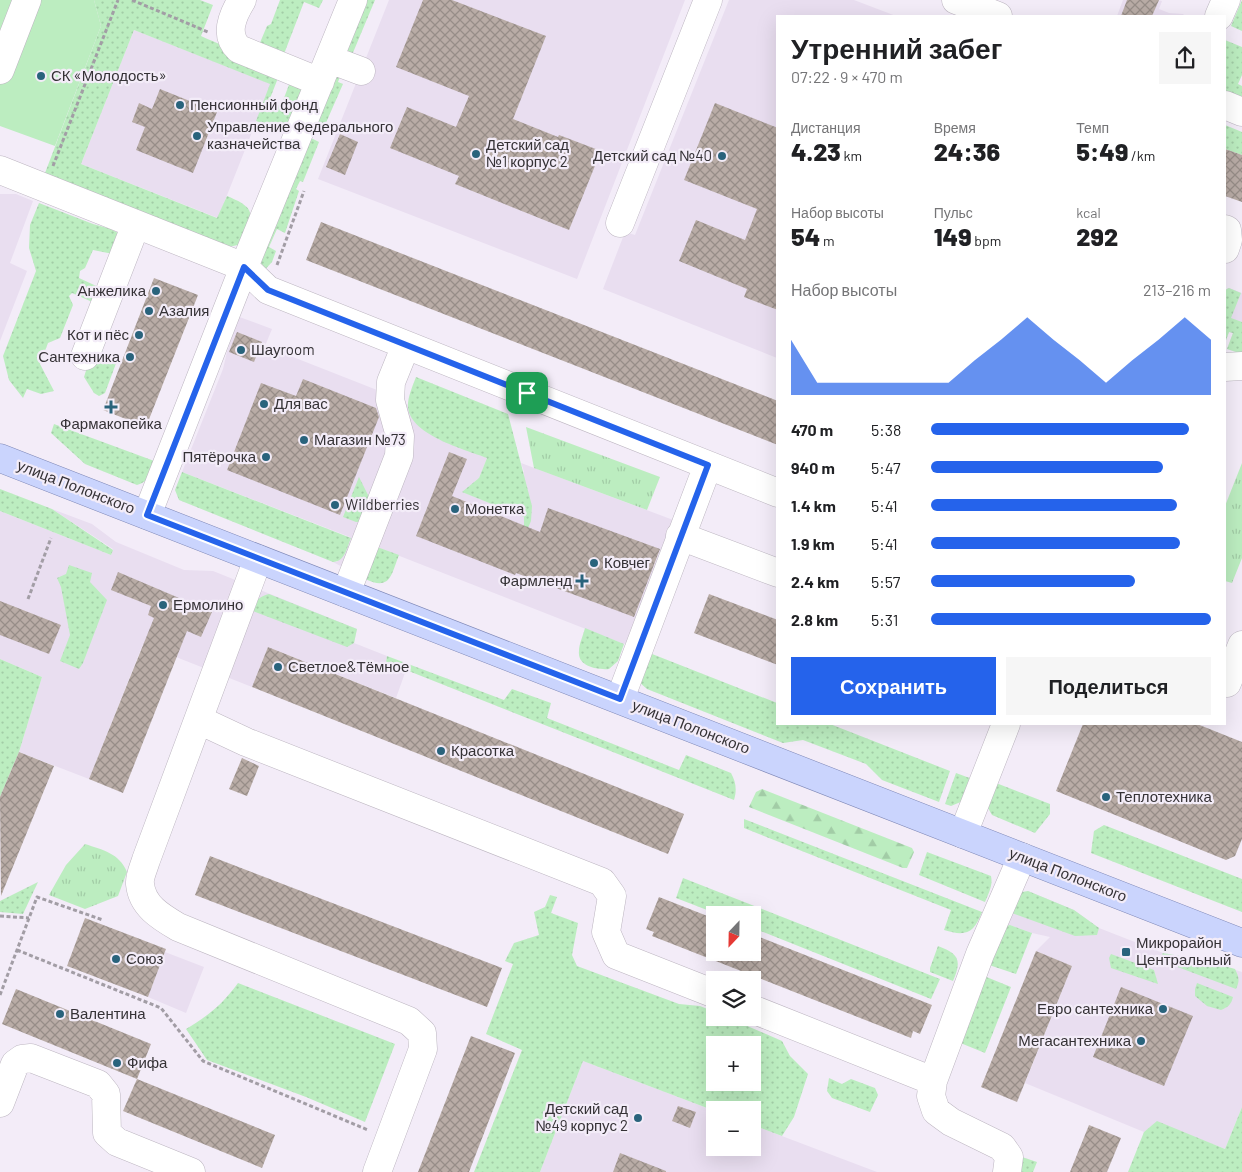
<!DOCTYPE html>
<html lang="ru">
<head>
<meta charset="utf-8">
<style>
	:root { --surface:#fff; --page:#f6f6f6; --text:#202124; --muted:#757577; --accent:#2563eb }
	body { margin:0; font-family:Barlow,sans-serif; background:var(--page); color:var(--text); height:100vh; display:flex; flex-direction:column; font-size:19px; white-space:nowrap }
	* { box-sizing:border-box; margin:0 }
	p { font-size:16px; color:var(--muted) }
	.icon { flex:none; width:28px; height:28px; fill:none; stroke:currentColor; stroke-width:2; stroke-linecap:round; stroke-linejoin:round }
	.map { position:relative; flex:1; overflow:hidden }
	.details { position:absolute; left:776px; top:15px; width:450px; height:710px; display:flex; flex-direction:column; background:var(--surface); border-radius:0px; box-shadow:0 5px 20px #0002 }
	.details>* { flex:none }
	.needle { width:32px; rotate:202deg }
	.tools { position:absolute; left:706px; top:906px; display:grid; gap:10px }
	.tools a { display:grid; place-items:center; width:55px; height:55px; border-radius:0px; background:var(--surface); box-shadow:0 5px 20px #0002; font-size:25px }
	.pin { position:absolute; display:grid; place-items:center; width:42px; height:42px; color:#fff; margin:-21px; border-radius:10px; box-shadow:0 2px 8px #0006 }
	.round { display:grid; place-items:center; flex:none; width:52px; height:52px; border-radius:0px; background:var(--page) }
	.headline { display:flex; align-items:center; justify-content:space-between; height:85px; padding:0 15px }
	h1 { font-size:28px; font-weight:800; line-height:38px }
	.stats { display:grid; grid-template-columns:repeat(3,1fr); gap:8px; height:85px; padding:5px 15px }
	.stats div { display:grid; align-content:center }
	.stats b { font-size:25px; font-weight:800 }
	.stats small { font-size:14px; font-weight:400 }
	.stats p { font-size:14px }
	.chart { height:140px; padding:10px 15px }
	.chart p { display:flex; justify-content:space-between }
	.chart svg { width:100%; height:90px; margin-top:5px; fill:var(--accent); opacity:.7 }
	.button { display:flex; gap:10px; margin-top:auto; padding:10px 15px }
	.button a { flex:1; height:58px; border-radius:0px; background:var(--accent); color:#fff; font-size:20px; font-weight:800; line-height:58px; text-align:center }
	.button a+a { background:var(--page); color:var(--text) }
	ul { padding:0 15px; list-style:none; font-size:16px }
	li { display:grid; grid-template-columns:80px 60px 1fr; align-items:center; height:38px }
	li i { height:12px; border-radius:6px; background:var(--accent) }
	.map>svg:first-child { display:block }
</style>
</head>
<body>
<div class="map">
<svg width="1242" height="1172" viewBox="0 0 1242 1172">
	<defs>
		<pattern id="grass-dots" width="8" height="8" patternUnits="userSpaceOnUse" patternTransform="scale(1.25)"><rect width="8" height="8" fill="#bcedc0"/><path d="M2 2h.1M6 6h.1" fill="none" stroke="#a2cca6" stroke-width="1.8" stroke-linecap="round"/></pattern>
		<pattern id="forest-firs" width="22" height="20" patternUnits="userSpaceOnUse" patternTransform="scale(1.25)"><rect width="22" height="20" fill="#bcedc0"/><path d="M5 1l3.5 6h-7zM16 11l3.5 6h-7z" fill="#a2cca6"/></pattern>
		<pattern id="park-tufts" width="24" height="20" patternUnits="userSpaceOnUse" patternTransform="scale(1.25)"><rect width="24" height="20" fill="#bcedc0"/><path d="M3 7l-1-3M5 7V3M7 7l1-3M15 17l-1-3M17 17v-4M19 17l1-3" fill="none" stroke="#a2cca6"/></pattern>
		<pattern id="building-cross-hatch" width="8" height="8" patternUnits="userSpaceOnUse" patternTransform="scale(1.25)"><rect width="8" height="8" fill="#b9aca6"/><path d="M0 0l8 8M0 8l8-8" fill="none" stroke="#978d88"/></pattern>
	</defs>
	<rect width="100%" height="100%" fill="#f3ecf8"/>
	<path fill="#e9def0" d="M389,0H685L577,279L318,179Z
		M729,0H854L896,16H778L777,358L603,289L625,232L635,235Z
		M1123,0H1158L1162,1L1159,9L1169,13L1183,14L1185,16H1117Z
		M134,30L271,84L218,218L81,164Z
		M0,194H16L33,201L10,263L27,271L0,341Z
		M1229,288L1242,293V354L1227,349L1233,333L1229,332L1225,343V290Z
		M234,315L272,329L265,346L377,390L407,404L412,417L439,439L487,458L479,478L463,492L524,517V535V472L521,463L676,521L631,639L624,644L369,544L365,579L333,562H337L350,537L182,472L223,369L227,352L233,334L230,325Z
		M52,509L92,524L116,542L184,570L213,571L357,629L354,643L387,656L386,662L406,670L396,698L268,647L252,687L143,644L89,779L19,752L42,677L0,659V511L111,555L113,549Z
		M1028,891L1074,910L1099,928L1163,953L1208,961L1242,972V1107L1225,1149L1157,1122L1144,1132L1025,1083L1072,966L1036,951L1050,937L1032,933L1010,925L1005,926L1009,912Z
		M165,952L204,967L186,1013L148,997Z
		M583,1061L715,1111V1148H752L753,1125L877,1172H540Z"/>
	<path fill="url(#grass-dots)" fill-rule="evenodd" d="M94,0H200L213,5L201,36C231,50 285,67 304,93L289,133L256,121L270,84L134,30L81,164L217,218L227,196C259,209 252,215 243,244L228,247L45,173L101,26ZM278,78L290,82L281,106L269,101Z
		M280,0H323L319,8L304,2L284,54L259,45L267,26L271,24Z
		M364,0H375L352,55L343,51Z
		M1242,0V31L1231,26Z
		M1225,40L1242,47V75L1238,84L1242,86V106L1225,98Z
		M335,72L341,74L338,82L343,84L325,125L317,123L311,138L319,142L303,182L300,181L296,189L299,191L285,233L277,229L269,247L276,251L272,262L260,275L258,269Z
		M1225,125L1242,132V155L1225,149Z
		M39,203L93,224L111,229L125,237L118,255L93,250L85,268L80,271L79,278L105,290L99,305L72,293L69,296L73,305L60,338L48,343L40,364L54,391L41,394L27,389L23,398L9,380L3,356L36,271L29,248L30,225Z
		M1229,288L1241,293L1231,318L1242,322V354L1227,349L1233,333L1229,332L1225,343V290Z
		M101,351L118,358L105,393L99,396L94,393L84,377L90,358Z
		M416,377L508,414L532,506L531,521L524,537V517L462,492L479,478L487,458C464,449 405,434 408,403C409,394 413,385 416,377Z
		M54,424L157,462C152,472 149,482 137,485L85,464L51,433Z
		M182,472L351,538C347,547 345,562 333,562L179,500L175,490Z
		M359,477L372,503L362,522H356L343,517Z
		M0,489L52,509L113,550L111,555L0,511Z
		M369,544L399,555C391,575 391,591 365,579Z
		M69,565L92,573L90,582L107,600L83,663L79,669L60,661L70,635L61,587L57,578L66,574Z
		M269,594L357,629L354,643L347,647L250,610C255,602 258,597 269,594Z
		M585,628L624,644L618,661L609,669C598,670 577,667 579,651C579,644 583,636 585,628Z
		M647,652L777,703L778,724H830L950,771L939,802L882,780L866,764L803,740L783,743L647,689L639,682Z
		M387,656L504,700L512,689L551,703L547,718L679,770L686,755L731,773C736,782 737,790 734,800L386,662Z
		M0,659L42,677L19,752L0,797Z
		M956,773L975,780L963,801L951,806L945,804Z
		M996,783L1050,804V814L1035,833L992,815L988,808Z
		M744,819L982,912C974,933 966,937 944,930L951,910L744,828Z
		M1104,825L1242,879V912L1091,853L1094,831Z
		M927,852L991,876C993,885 989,893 985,902L919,875Z
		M683,878L940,979L931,999L753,928L752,915H720L676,898Z
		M38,882L23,914L0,912V901Z
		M1028,891L1074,910L1099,928L1097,935L1075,936L1009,912L1022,892Z
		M550,895L557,897L551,913L578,923L572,955L577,966L679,1004L700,1006L715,1012V1018H729L782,1041L790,1056L808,1074L794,1117L782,1136L753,1125L752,1110L715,1111L583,1061L540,1172H474L522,1050L486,1034L513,964L505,961L514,943L539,935L534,912L545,907ZM715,1045H752V1082H715Z
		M1010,925L1032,933L1016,974L989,965L1005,926Z
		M938,946C959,954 962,960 953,981L930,972V968Z
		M1163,953L1208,961L1235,969C1239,977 1240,981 1236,989L1159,960Z
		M1111,954L1154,970L1158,984L1111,968L1109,958Z
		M984,976L1011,987L985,1053L958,1042Z
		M238,983L395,1044L365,1122L306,1097L207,1060L186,1029C209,1015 222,1005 238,983Z
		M1197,983L1233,997C1231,1005 1228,1007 1221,1010L1207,1006L1195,996V989Z
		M829,1078L842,1084L851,1079L875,1088L878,1095L870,1112L832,1098L827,1091Z
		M1242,1107V1172H1128L1144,1132L1157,1121L1225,1149Z
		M1022,1157L1037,1162L1033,1172H1016Z"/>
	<path fill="url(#forest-firs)" d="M762,789L912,848L914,852L907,868H903L749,807L756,792Z"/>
	<path fill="url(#park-tufts)" d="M526,427L660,477L647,510L534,468Z
		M1242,463V558L1232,583L1225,581V506Z
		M85,844C103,850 119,853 127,872L118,896L85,909L49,895L66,865Z"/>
	<path fill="#bcedc0" d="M0,0H94L101,26L55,146L0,126Z"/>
	<path fill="url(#building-cross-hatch)" d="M423,0H452L546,36L513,119L558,137L559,135L601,151L569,230L455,184L459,176L390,148L407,107L456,127L469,96L396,67Z
		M1127,0H1159L1152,16H1121Z
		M160,89L217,112L193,173L136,150L145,127L132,122L139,103L152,109Z
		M715,103L778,128V310L744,297L747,289L679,261L696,220L745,240L757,209L684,180Z
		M340,134L358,142L345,175L326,167Z
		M1225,149L1242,155V202L1225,196Z
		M321,222L778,401V445L306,260Z
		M154,278L198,295L146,427L103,410Z
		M237,332L262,342L254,362L229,352Z
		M303,379L376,408L379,417L340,515L227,470L261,383L296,396Z
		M449,452L467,459L452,496L540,532L548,508L660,549L634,617L516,573L515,575L416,536Z
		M118,572L212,612L201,637L187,631L123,793L89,779L154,618L148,615L151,606L111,590Z
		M709,594L778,620V665L694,633Z
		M0,601L61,625L49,654L0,635Z
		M268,647L684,814L668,854L252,687Z
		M1083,724H1197L1242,742V839L1235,856L1226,860L1056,791Z
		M19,752L54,766L1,896L0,797Z
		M242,758L259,766L247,796L229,789Z
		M210,856L502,968L487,1007L195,895Z
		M659,897L715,919V952H752V934L932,1005L920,1034L913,1031L911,1038L652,936L654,932L646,929Z
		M85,918L166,949L148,997L67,966Z
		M1036,951L1072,966L1017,1102L981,1087Z
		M1121,987L1193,1016L1164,1086L1093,1057Z
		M16,989L151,1044L137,1079L2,1024Z
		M471,1036L515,1053L469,1172H418Z
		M137,1079L275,1135L262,1168L123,1111Z
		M678,1106L696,1112L690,1128L672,1121Z
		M1089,1125L1121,1138L1107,1172H1070Z
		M620,1153L666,1171V1172H613Z"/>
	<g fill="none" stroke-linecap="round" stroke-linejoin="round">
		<g stroke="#bdb6c1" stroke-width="29">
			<path id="minor" d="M242,0C232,16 224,35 239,49L320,82
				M956,0L998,16
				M1219,16L1226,0
				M329,59L361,71
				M0,70L27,0
				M1225,105L1242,112
				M0,170L244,267L268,290L778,493
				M620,223L708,0
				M1225,229L1227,230L1228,240L1225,249
				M85,356L136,224
				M1225,367L1242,366
				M147,515L244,267L353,0
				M680,536L778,573
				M258,559L146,860C144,867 139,877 140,884C142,906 161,917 178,927L409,1021L422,1033L423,1049L377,1172
				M346,593L399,456L400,436L390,400L391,382L406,345
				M1227,683L1242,645
				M620,699L708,465
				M199,720L246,742L602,882L612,896L606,932L616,955L715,994
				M963,834L1006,724
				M752,1009L933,1081
				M0,1103L15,1064L22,1059L31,1058L98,1084L106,1094L107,1133L117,1142L191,1172
				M1007,1172L1009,1157L1002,1147L951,1122L936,1111L931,1096L933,1081L980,954L1022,857"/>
		</g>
		<g stroke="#7f88b7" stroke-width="29">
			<path id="major" d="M0,458L1242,943"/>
		</g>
		<path stroke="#a29da5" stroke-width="3" stroke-dasharray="4 2.5" stroke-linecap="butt" d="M132,0L208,32
			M53,166L118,0
			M277,265L304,191
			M28,599L51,538
			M0,916L29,918
			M17,950L161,1008L203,1061L368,1130
			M0,995L37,897L103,920"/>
		<use href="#minor" stroke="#fff" stroke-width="28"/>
		<use href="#major" stroke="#cad4fd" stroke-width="28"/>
	</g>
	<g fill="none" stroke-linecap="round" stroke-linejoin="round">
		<g stroke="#fff" stroke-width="10">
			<path id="route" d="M244,267L268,290L708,465L620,699L147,515Z"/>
		</g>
		<use href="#route" stroke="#2563eb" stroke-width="6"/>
	</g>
	<g fill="#29637c" stroke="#f3ecf8" stroke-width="2">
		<circle cx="41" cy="76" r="5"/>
		<circle cx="180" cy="105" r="5"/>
		<circle cx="197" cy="136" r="5"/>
		<circle cx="476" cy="154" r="5"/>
		<circle cx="722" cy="156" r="5"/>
		<circle cx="156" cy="291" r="5"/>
		<circle cx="149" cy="311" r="5"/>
		<circle cx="139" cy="335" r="5"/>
		<circle cx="241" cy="350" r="5"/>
		<circle cx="130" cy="357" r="5"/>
		<circle cx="264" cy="404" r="5"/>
		<path d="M108.5 399.5h5v5h5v5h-5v5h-5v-5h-5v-5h5z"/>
		<circle cx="304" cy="440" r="5"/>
		<circle cx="266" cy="457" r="5"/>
		<circle cx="335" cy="505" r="5"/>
		<circle cx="455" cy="509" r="5"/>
		<circle cx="594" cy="563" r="5"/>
		<path d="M579.5 573.5h5v5h5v5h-5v5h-5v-5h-5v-5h5z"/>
		<circle cx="163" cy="605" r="5"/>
		<circle cx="278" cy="667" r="5"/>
		<circle cx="441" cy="751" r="5"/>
		<circle cx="1106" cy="797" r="5"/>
		<rect x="1121" y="947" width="10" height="10" rx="2.5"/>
		<circle cx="116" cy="959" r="5"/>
		<circle cx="1163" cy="1009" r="5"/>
		<circle cx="60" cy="1014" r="5"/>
		<circle cx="1141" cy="1041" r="5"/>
		<circle cx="117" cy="1063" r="5"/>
		<circle cx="638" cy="1118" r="5"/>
	</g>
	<g text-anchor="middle" stroke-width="4.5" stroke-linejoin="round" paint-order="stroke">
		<g font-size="15" fill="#353236" stroke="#f3ecf8" text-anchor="start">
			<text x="51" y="81">СК «Молодость»</text>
			<text x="190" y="110">Пенсионный фонд</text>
			<text x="207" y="132">Управление Федерального<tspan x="207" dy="17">казначейства</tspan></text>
			<text x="486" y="150">Детский сад<tspan x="486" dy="17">№1 корпус 2</tspan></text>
			<text x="712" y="161" text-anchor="end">Детский сад №40</text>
			<text x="146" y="296" text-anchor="end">Анжелика</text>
			<text x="159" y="316">Азалия</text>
			<text x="129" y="340" text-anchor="end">Кот и пёс</text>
			<text x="251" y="355">Шауroom</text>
			<text x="120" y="362" text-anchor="end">Сантехника</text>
			<text x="274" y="409">Для вас</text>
			<text x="111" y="429" text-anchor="middle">Фармакопейка</text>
			<text x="314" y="445">Магазин №73</text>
			<text x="256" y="462" text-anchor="end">Пятёрочка</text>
			<text x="345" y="510">Wildberries</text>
			<text x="465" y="514">Монетка</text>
			<text x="604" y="568">Ковчег</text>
			<text x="572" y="586" text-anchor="end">Фармленд</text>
			<text x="173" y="610">Ермолино</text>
			<text x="288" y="672">Светлое&amp;Тёмное</text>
			<text x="451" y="756">Красотка</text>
			<text x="1116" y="802">Теплотехника</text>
			<text x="1136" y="948">Микрорайон<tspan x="1136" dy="17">Центральный</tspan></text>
			<text x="126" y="964">Союз</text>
			<text x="1153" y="1014" text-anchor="end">Евро сантехника</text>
			<text x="70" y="1019">Валентина</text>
			<text x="1131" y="1046" text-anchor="end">Мегасантехника</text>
			<text x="127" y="1068">Фифа</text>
			<text x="628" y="1114" text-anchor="end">Детский сад<tspan x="628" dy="17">№49 корпус 2</tspan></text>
		</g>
		<g font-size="15" fill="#353236" stroke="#f3ecf8">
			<text transform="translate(76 487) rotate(21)" y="5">улица Полонского</text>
			<text transform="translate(691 727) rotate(21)" y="5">улица Полонского</text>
			<text transform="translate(1068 875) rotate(21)" y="5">улица Полонского</text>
		</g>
	</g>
</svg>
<div class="tools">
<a><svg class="needle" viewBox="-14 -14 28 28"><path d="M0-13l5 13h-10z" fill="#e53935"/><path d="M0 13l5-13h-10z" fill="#757577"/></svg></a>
<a><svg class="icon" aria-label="layers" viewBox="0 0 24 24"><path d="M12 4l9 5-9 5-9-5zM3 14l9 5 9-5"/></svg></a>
<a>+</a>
<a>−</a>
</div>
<div class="pin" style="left:527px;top:393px;background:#1e9e55"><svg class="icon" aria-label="arrive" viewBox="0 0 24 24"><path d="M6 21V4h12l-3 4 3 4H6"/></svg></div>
<section class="details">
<div class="headline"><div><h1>Утренний забег</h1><p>07:22 · 9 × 470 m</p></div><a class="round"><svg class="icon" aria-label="share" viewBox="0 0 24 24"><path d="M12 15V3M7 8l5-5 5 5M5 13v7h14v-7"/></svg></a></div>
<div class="stats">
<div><p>Дистанция</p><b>4.23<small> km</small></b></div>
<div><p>Время</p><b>24:36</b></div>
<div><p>Темп</p><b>5:49<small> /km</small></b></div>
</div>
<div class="stats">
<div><p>Набор высоты</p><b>54<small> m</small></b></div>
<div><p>Пульс</p><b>149<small> bpm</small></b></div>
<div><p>kcal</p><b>292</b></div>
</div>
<div class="chart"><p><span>Набор высоты</span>213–216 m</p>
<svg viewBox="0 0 160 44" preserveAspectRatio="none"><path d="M0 44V17L10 38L20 38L30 38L40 38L50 38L60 38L70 27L80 17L90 6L100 17L110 27L120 38L130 27L140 17L150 6L160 17V44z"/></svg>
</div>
<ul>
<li><b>470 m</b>5:38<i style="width:92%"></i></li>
<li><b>940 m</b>5:47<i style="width:83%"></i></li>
<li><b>1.4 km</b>5:41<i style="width:88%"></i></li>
<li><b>1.9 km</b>5:41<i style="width:89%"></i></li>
<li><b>2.4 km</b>5:57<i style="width:73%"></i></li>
<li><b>2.8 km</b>5:31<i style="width:100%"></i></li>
</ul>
<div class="button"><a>Сохранить</a><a>Поделиться</a></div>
</section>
</div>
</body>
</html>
